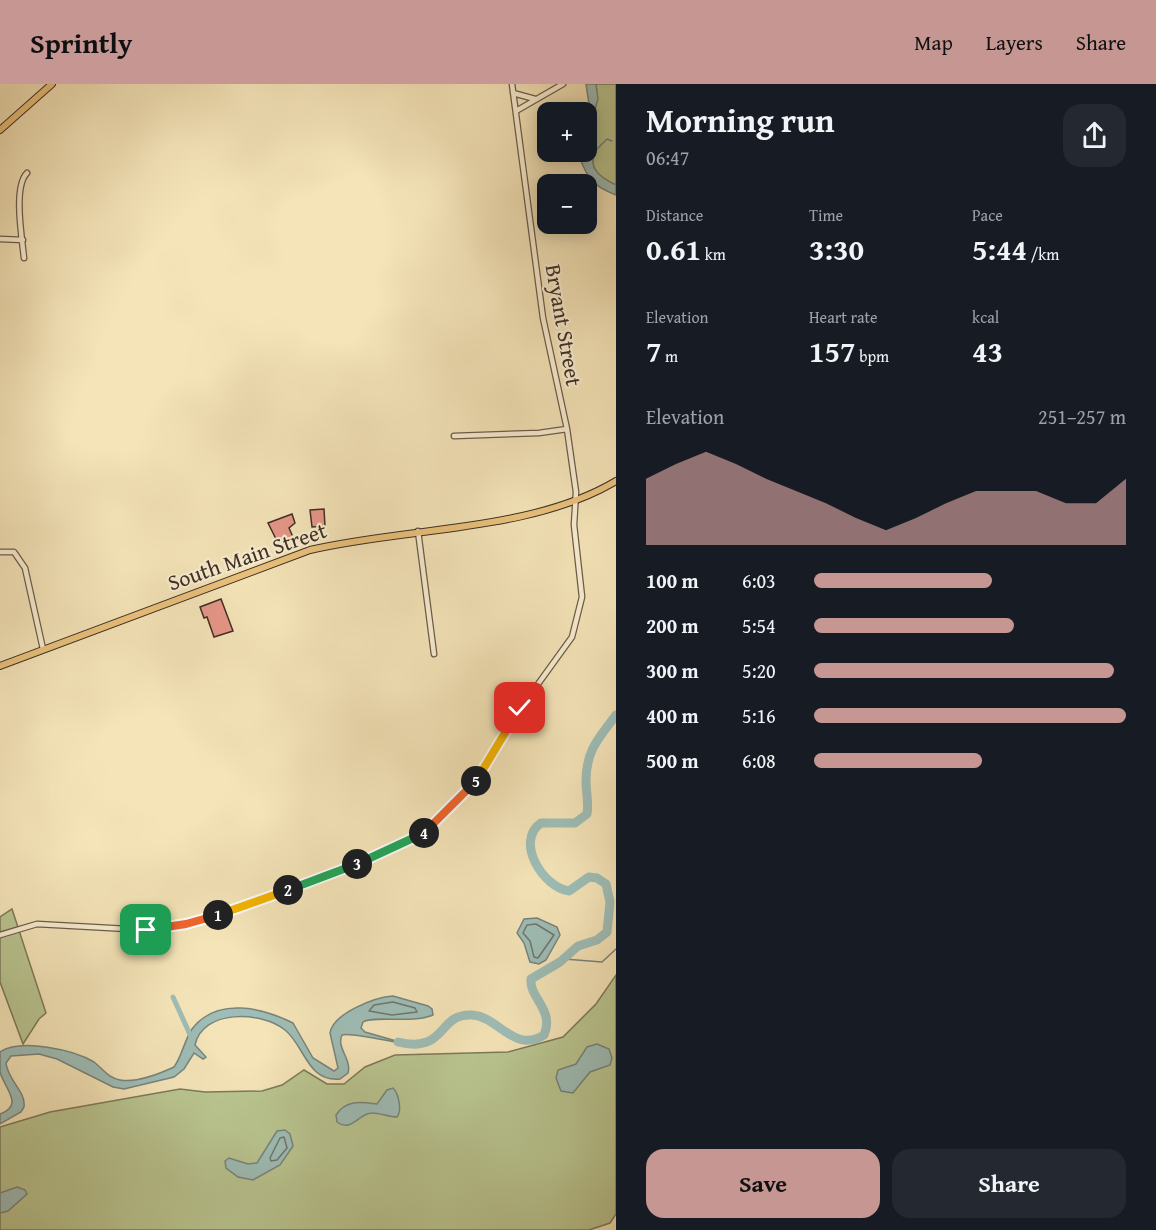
<!DOCTYPE html>
<html lang="en">
<head>
<meta charset="utf-8">
<style>
	:root { --surface:#171b24; --page:#242831; --text:#f1f3f6; --muted:#9ea1a6; --accent:#c59692 }
	body { margin:0; font-family:"Gentium Book Plus",serif; background:var(--page); color:var(--text); height:100vh; display:flex; flex-direction:column; font-size:22px; white-space:nowrap }
	* { box-sizing:border-box; margin:0 }
	p { font-size:20px; color:var(--muted) }
	.icon { flex:none; width:33px; height:33px; fill:none; stroke:currentColor; stroke-width:2; stroke-linecap:round; stroke-linejoin:round }
	.map { position:relative; flex:1; overflow:hidden }
	.details { display:flex; flex-direction:column; background:var(--surface); width:540px }
	.details>* { flex:none }
	.controls { position:absolute; left:537px; top:18px; display:grid; gap:12px }
	.controls a { display:grid; place-items:center; width:60px; height:60px; border-radius:12px; background:var(--surface); box-shadow:0 3px 15px #0003; font-size:30px }
	.pin { position:absolute; display:grid; place-items:center; width:51px; height:51px; color:#fff; margin:-26px; border-radius:12px; box-shadow:0 3px 9px #0006 }
	.km { position:absolute; width:30px; height:30px; margin:-15px; border-radius:50%; background:#222; color:#fff; font-size:16px; line-height:30px; text-align:center }
	.round { display:grid; place-items:center; flex:none; width:63px; height:63px; border-radius:18px; background:var(--page) }
	.headline { display:flex; align-items:center; justify-content:space-between; height:102px; padding:0 30px }
	h1 { font-size:33px; font-weight:700; line-height:45px }
	.stats { display:grid; grid-template-columns:repeat(3,1fr); gap:9px; height:102px; padding:6px 30px }
	.stats div { display:grid; align-content:center }
	.stats b { font-size:30px; font-weight:700 }
	.stats small { font-size:16px; font-weight:400 }
	.stats p { font-size:16px }
	.chart { height:168px; padding:12px 30px }
	.chart p { display:flex; justify-content:space-between }
	.chart svg { width:100%; height:108px; margin-top:6px; fill:var(--accent); opacity:.7 }
	.action { display:flex; gap:12px; margin-top:auto; padding:12px 30px }
	.action a { flex:1; height:69px; border-radius:18px; background:var(--accent); color:#111; font-size:24px; font-weight:700; line-height:69px; text-align:center }
	.action a+a { background:var(--page); color:var(--text) }
	ul { padding:0 30px; list-style:none; font-size:20px }
	li { display:grid; grid-template-columns:96px 72px 1fr; align-items:center; height:45px }
	li i { height:15px; border-radius:8px; background:var(--accent) }
	header { display:flex; align-items:center; gap:36px; box-sizing:border-box; height:84px; padding:0 30px; background:var(--accent); color:#111 }
	header strong { font-size:28px }
	nav { display:flex; gap:33px; margin-inline-start:auto; font-size:21px }
	main { display:flex; flex:1; min-height:0 }
	.map>svg:first-child { display:block }
</style>
</head>
<body>
<header>
<strong>Sprintly</strong>
<nav><a>Map</a><a>Layers</a><a>Share</a></nav>
</header>
<main>
<div class="map">
<svg width="616" height="1146" viewBox="0 0 616 1146">
	<rect width="100%" height="100%" fill="#f4e4b8"/>
	<filter id="stains"><feTurbulence type="fractalNoise" baseFrequency=".00333" numOctaves="4"/><feColorMatrix values="0 0 0 0 .2 0 0 0 0 .09 0 0 0 0 .02 0 0 0 .5 -.17"/></filter>
	<radialGradient id="worn" r=".72"><stop offset=".6" stop-color="#630" stop-opacity="0"/><stop offset="1" stop-color="#630" stop-opacity=".3"/></radialGradient>
	<path fill="#b9c590" stroke="#7c7a5a" stroke-width="1.5" d="M596,0H616V101C602,94 588,86 594,68L590,72L586,70C590,48 599,22 596,0Z
		M12,825L46,929L39,935L23,960L0,898V833Z
		M616,891V1130L610,1139L589,1146H0V1043L50,1028L180,1005L205,1008L262,1007L282,1001L304,986L327,1000H344L365,983L395,971L508,968L563,953L596,920Z"/>
	<path fill="#9ebdb6" stroke="#78847c" stroke-width="1.5" d="M586,0H596L598,15L591,38L587,72L596,66C586,84 601,94 616,101V111C588,100 588,93 577,68H586V28L589,20Z
		M537,834L557,843L560,851L546,876L539,880L530,878L524,859L517,849L524,835Z
		M393,912L428,922L432,925L433,931C413,940 373,931 363,938L361,944L365,948L410,961C398,959 349,948 342,951C336,964 352,975 348,989L340,995C307,998 305,962 285,946C262,927 202,925 195,961L206,973L203,975L194,969L184,985L174,993L124,1005L113,1003L57,975L39,970L11,972L6,979C8,997 26,1007 24,1023L21,1028L0,1040V1030C25,1021 4,1004 0,988C0,982 0,974 0,968C21,954 74,966 94,978C103,985 108,994 120,996C137,999 159,990 174,983C182,972 184,957 192,945C217,912 263,924 293,939L313,974L334,987L338,984L330,949C333,929 376,913 393,912Z
		M597,960L609,965L612,974L610,981L590,988L573,1009L561,1007L556,994L558,986L576,980L587,963Z
		M393,1004C399,1010 402,1027 397,1033C389,1033 380,1029 372,1029C359,1029 351,1049 337,1038L336,1031C346,1015 362,1018 377,1020L387,1006Z
		M285,1046L290,1050L293,1062L280,1081L253,1096L238,1093L226,1084L225,1077L229,1074L248,1080L257,1079L277,1047Z
		M17,1103L25,1106L27,1110L8,1127L0,1129V1109Z"/>
	<g fill="none" stroke-linecap="round" stroke-linejoin="round">
		<path stroke="#6e766e" stroke-width="1.5" d="M536,840L554,851L538,874L534,873L530,857L523,849L527,841Z
			M393,918L415,924L417,928L392,931L369,927L374,921Z
			M284,1053L287,1064L277,1076L271,1077L270,1074L280,1054Z"/>
		<path stroke="#78847c" stroke-width="1.5" d="M595,67L607,55L612,57
			M564,875L602,878L616,865"/>
		<path stroke="#9ebdb6" stroke-width="5" d="M173,913L192,955"/>
		<path stroke="#9ebdb6" stroke-width="9" d="M398,958C447,970 437,929 472,931C498,932 514,970 544,951C555,926 529,914 531,895L560,878L578,862L597,856L607,848L610,818L606,800L597,794L589,793L569,807C544,804 514,758 541,739H575L587,730C589,719 586,708 586,697C586,666 599,654 616,631"/>
	</g>
	<path fill="#e79789" stroke="#3e2f25" stroke-width="1.5" d="M324,425L325,442L312,443L310,426Z
		M292,430L295,439L289,444L293,453L278,459L268,439Z
		M221,515L233,547L214,553L207,533L204,534L200,523Z"/>
	<g fill="none" stroke-linecap="round" stroke-linejoin="round">
		<g stroke="#6c5c4a" stroke-width="7">
			<path id="minor" d="M513,9L535,15
				M516,27L563,0
				M0,155L23,156
				M24,174C22,154 13,103 27,89
				M454,352L539,349L567,345
				M418,447L434,570
				M0,468H14L25,484L43,565
				M0,851L37,840L146,846L186,840L239,825L329,791L414,755L441,735L481,691L520,625L572,553L582,513L574,441L576,408L567,345L543,234L512,0"/>
		</g>
		<g stroke="#3e2f25" stroke-width="8">
			<path id="major" d="M0,46L52,0
				M0,582L310,466C407,443 531,448 616,397"/>
		</g>
		<use href="#minor" stroke="#f8edd1" stroke-width="4.5"/>
		<use href="#major" stroke="#eac27c" stroke-width="6"/>
	</g>
	<g fill="none" stroke-linecap="round" stroke-linejoin="round">
		<g stroke="#fff" stroke-width="12">
			<path id="split-1" d="M146,846L186,840L218,831"/>
		</g>
		<g stroke="#fff" stroke-width="12">
			<path id="split-2" d="M218,831L288,806"/>
		</g>
		<g stroke="#fff" stroke-width="12">
			<path id="split-3" d="M288,806L357,780"/>
		</g>
		<g stroke="#fff" stroke-width="12">
			<path id="split-4" d="M357,780L424,749"/>
		</g>
		<g stroke="#fff" stroke-width="12">
			<path id="split-5" d="M424,749L476,697"/>
		</g>
		<g stroke="#fff" stroke-width="12">
			<path id="split-6" d="M476,697L520,624"/>
		</g>
		<use href="#split-1" stroke="#f0652b" stroke-width="8"/>
		<use href="#split-2" stroke="#f5b400" stroke-width="8"/>
		<use href="#split-3" stroke="#22a559" stroke-width="8"/>
		<use href="#split-4" stroke="#22a559" stroke-width="8"/>
		<use href="#split-5" stroke="#f0652b" stroke-width="8"/>
		<use href="#split-6" stroke="#f5b400" stroke-width="8"/>
	</g>
	<g text-anchor="middle" stroke-width="4.5" stroke-linejoin="round" paint-order="stroke">
		<g font-size="22" fill="#3e2f25" stroke="#f8edd1">
			<text transform="translate(564 241) rotate(80)" y="8">Bryant Street</text>
			<text transform="translate(247 472) rotate(-19)" y="8">South Main Street</text>
		</g>
	</g>
	<rect width="100%" height="100%" filter="url(#stains)"/>
	<rect width="100%" height="100%" fill="url(#worn)"/>
</svg>
<div class="controls">
<a>+</a>
<a>−</a>
</div>
<div class="pin" style="left:146px;top:846px;background:#1e9e55"><svg class="icon" aria-label="arrive" viewBox="0 0 24 24"><path d="M6 21V4h12l-3 4 3 4H6"/></svg></div>
<div class="pin" style="left:520px;top:624px;background:#d93025"><svg class="icon" aria-label="check" viewBox="0 0 24 24"><path d="M5 12l5 5 9-10"/></svg></div>
<b class="km" style="left:218px;top:831px">1</b>
<b class="km" style="left:288px;top:806px">2</b>
<b class="km" style="left:357px;top:780px">3</b>
<b class="km" style="left:424px;top:749px">4</b>
<b class="km" style="left:476px;top:697px">5</b>
</div>
<section class="details">
<div class="headline"><div><h1>Morning run</h1><p>06:47</p></div><a class="round"><svg class="icon" aria-label="share" viewBox="0 0 24 24"><path d="M12 15V3M7 8l5-5 5 5M5 13v7h14v-7"/></svg></a></div>
<div class="stats">
<div><p>Distance</p><b>0.61<small> km</small></b></div>
<div><p>Time</p><b>3:30</b></div>
<div><p>Pace</p><b>5:44<small> /km</small></b></div>
</div>
<div class="stats">
<div><p>Elevation</p><b>7<small> m</small></b></div>
<div><p>Heart rate</p><b>157<small> bpm</small></b></div>
<div><p>kcal</p><b>43</b></div>
</div>
<div class="chart"><p><span>Elevation</span>251–257 m</p>
<svg viewBox="0 0 160 44" preserveAspectRatio="none"><path d="M0 44V17L10 11L20 6L30 11L40 17L50 22L60 27L70 33L80 38L90 33L100 27L110 22L120 22L130 22L140 27L150 27L160 17V44z"/></svg>
</div>
<ul>
<li><b>100 m</b>6:03<i style="width:57%"></i></li>
<li><b>200 m</b>5:54<i style="width:64%"></i></li>
<li><b>300 m</b>5:20<i style="width:96%"></i></li>
<li><b>400 m</b>5:16<i style="width:100%"></i></li>
<li><b>500 m</b>6:08<i style="width:54%"></i></li>
</ul>
<div class="action"><a>Save</a><a>Share</a></div>
</section>
</main>
</body>
</html>
